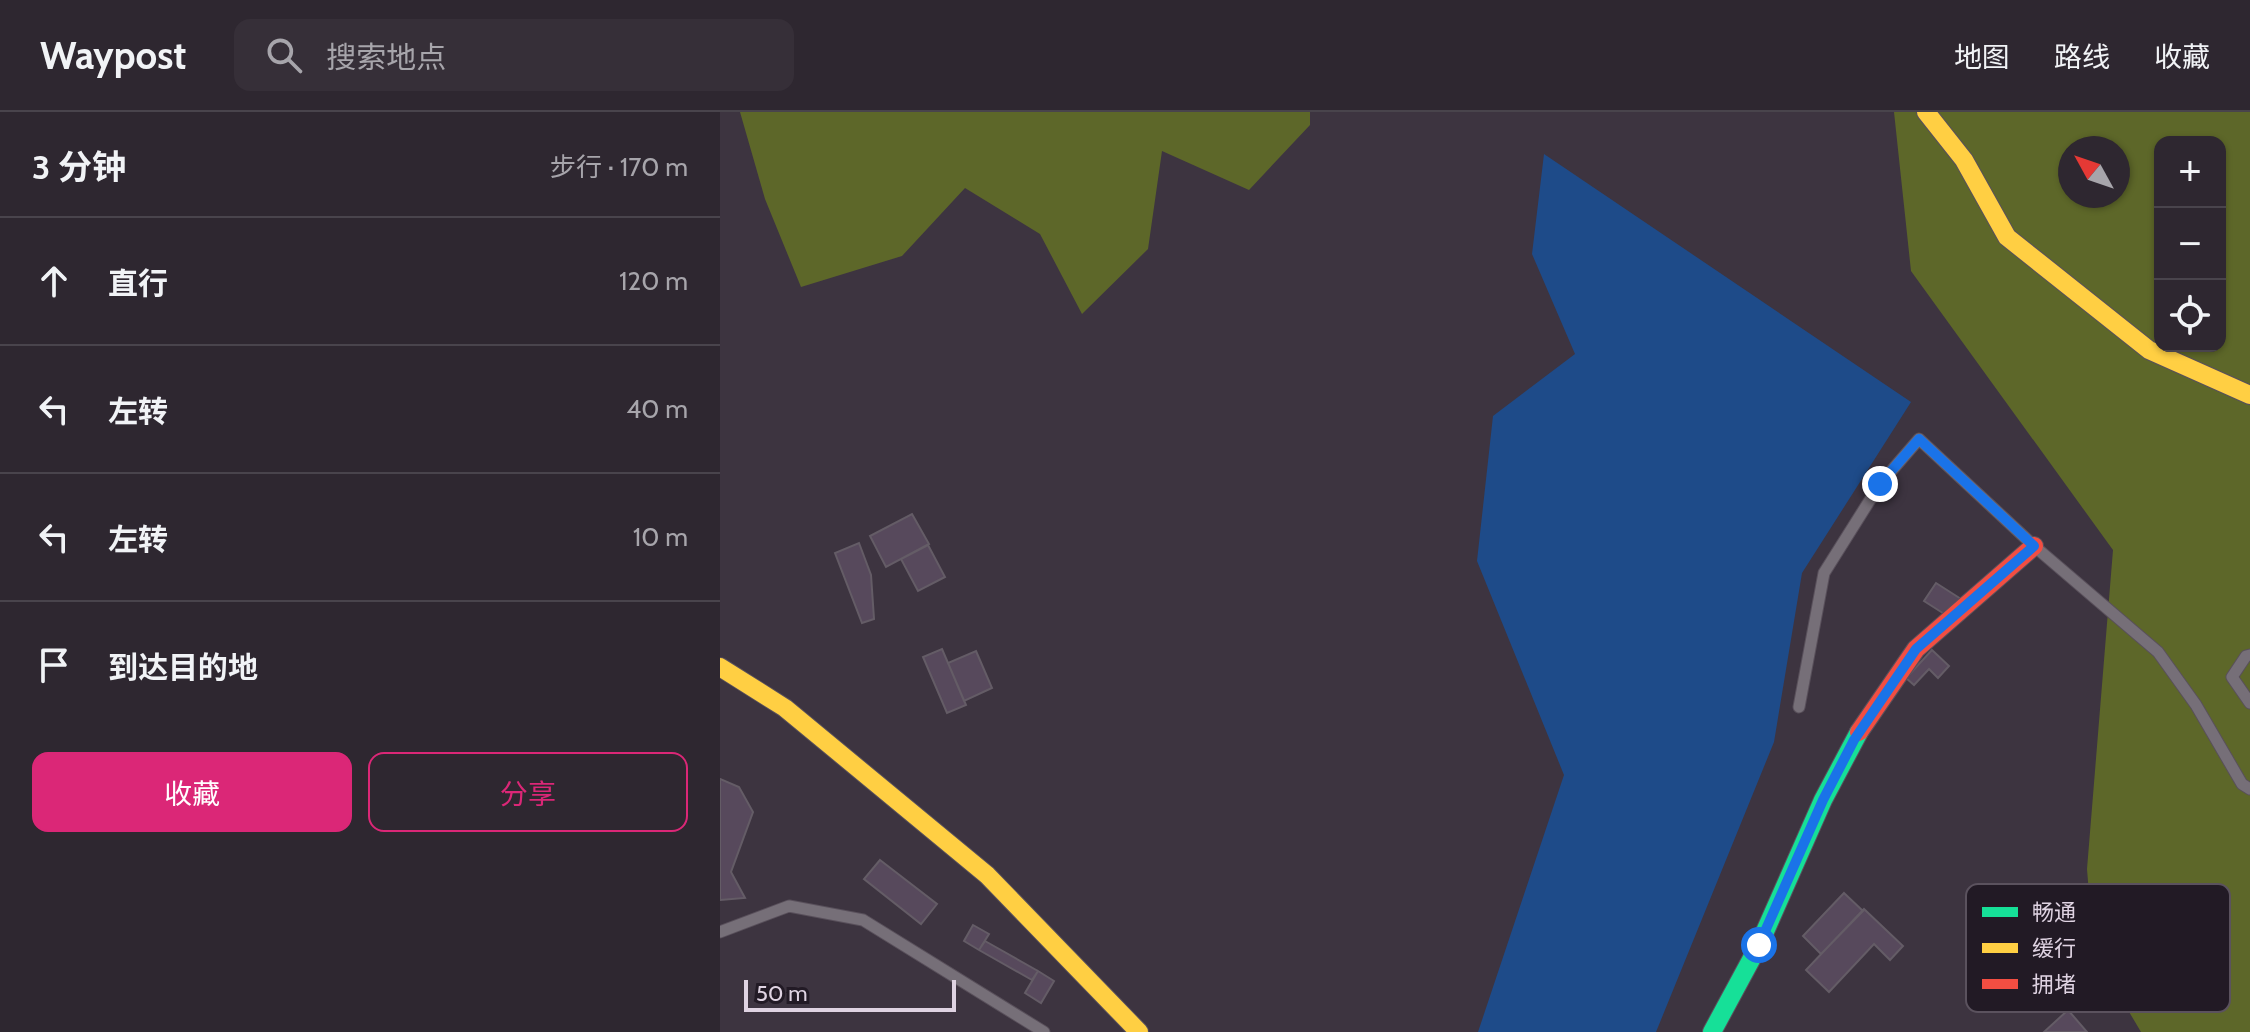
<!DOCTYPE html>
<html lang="zh">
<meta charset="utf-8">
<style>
body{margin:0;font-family:Cabin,"Noto Sans SC",sans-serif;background:#362f38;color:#f1f3f6}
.controls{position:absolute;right:24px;top:24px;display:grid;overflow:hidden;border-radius:16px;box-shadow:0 2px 6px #0004}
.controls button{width:72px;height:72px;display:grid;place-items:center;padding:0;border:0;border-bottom:2px solid #49444c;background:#2e2730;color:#f1f3f6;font:40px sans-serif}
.compass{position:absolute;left:1338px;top:24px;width:72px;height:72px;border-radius:50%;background:#2e2730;box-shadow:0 2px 6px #0004;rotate:310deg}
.scale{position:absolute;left:24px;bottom:20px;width:212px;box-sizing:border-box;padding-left:8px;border:4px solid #dfd3e2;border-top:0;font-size:22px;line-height:28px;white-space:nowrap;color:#dfd3e2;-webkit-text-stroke:6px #221a25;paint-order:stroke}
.stop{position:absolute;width:24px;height:24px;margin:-18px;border:6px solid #1a73e8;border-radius:50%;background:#fff}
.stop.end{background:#1a73e8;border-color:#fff;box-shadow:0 2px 8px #0008}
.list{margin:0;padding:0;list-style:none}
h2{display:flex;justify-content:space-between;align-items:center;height:104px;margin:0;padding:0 32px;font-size:34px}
h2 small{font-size:26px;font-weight:400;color:#a7a5ab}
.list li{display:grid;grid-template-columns:52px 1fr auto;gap:24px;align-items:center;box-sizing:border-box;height:128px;padding:0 32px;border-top:2px solid #49444c}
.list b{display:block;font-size:30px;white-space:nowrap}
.list em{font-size:26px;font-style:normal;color:#a7a5ab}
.actions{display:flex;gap:16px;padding:24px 32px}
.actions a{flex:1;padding:18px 0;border:2px solid #db2777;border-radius:16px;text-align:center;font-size:28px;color:#db2777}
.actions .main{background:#db2777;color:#fff}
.icon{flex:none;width:44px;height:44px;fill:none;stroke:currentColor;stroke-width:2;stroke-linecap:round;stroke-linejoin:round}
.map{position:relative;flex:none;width:1530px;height:920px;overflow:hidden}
header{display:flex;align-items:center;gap:48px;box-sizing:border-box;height:112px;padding:0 40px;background:#2e2730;border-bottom:2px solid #49444c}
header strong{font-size:38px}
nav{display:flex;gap:44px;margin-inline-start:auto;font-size:28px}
.search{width:560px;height:72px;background:#362f38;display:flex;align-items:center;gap:20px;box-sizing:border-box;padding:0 28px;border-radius:16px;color:#a7a5ab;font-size:30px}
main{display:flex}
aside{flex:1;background:#2e2730}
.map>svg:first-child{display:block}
.forest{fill:#5d6729;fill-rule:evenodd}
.water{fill:#1e4b89}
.building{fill:#57495c;stroke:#645c66;stroke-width:2}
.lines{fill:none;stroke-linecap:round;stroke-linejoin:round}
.lane-casing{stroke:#59505b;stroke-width:13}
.fast-casing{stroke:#59505b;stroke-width:20}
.slow-casing{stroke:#59505b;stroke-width:20}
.jam-casing{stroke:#59505b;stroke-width:20}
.lane{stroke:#766f78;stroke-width:11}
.fast{stroke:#16e098;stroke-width:18}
.slow{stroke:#ffcf43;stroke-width:18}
.jam{stroke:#f24e42;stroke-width:18}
.route{stroke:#1a73e8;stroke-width:10}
.key{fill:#221a25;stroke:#5b525e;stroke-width:2}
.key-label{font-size:22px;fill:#dfd3e2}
</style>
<header>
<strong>Waypost</strong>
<div class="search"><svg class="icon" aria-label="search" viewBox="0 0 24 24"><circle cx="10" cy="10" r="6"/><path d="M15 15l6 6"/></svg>搜索地点</div>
<nav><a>地图</a><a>路线</a><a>收藏</a></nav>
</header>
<main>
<aside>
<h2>3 分钟<small>步行 · 170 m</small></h2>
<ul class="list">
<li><svg class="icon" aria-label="ahead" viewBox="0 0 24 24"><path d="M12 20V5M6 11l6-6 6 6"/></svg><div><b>直行</b></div><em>120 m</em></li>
<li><svg class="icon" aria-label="left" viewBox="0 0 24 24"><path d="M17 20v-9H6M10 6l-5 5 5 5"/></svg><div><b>左转</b></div><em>40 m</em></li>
<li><svg class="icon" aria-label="left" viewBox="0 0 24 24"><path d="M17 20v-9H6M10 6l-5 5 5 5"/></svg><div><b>左转</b></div><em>10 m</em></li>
<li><svg class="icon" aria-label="arrive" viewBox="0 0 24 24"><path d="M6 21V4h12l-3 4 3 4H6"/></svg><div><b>到达目的地</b></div></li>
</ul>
<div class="actions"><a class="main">收藏</a><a>分享</a></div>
</aside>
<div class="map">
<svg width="1530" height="920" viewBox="0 0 1530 920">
<rect width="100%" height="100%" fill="#3d3440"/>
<!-- forest -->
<path class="forest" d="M20,0H590V13L529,78L442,39L428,137L362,202L320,122L245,76L182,144L81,175L45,87Z
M1174,0H1530V920H1421L1392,871L1369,782L1367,757L1393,438L1191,159ZM1440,30H1500V234H1440ZM1350,36H1398V84H1350Z"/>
<!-- water -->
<path class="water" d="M824,42L1191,290L1082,461L1054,630L936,920H758L844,663L757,449L773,304L855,242L812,142Z"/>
<!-- building -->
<path class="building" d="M192,402L209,432L166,455L150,424Z
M139,431L151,463L154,507L142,511L115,441Z
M208,433L225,465L198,479L181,447Z
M1216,471L1241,487L1229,505L1204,489Z
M222,537L246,593L227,601L203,545Z
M1212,538L1229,554L1218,566L1209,557L1194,573L1186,566Z
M256,539L272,576L244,589L228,551Z
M0,667L19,675L33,700L11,760L25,786L0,788Z
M160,748L217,792L201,812L144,767Z
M1124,781L1143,799L1101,842L1083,824Z
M1144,797L1183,834L1170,848L1154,832L1109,880L1086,858Z
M253,813L269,822L259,838L244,829Z
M265,829L318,859L312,868L259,838Z
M318,859L334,869L321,891L305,881Z
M1348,898L1367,920H1324Z"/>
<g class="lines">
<!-- lane casing -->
<g class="lane-casing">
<path id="lane" d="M1530,543L1526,544L1512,565L1530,591
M1079,595L1104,461L1160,372L1199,327L1314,434L1438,540L1476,593L1522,672L1530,677
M0,820L69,794L143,808L324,920"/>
</g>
<!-- fast casing -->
<g class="fast-casing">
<path id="fast" d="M992,920L1039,833L1103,688L1139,620"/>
</g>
<!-- slow casing -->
<g class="slow-casing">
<path id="slow" d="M1206,0L1244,48L1287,125L1429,238L1530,283
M0,555L65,596L267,763L419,920"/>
</g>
<!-- jam casing -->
<g class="jam-casing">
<path id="jam" d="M1139,620L1196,537L1314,434"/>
</g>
<!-- lane -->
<use href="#lane" class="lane"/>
<!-- fast -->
<use href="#fast" class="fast"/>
<!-- slow -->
<use href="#slow" class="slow"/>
<!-- jam -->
<use href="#jam" class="jam"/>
</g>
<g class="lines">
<!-- route -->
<path class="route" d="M1039,833L1103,688L1134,628L1196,537L1314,434L1199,327L1160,372"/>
</g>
<!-- legend -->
<rect x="1246" y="772" width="264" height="128" rx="12" class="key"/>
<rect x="1262" y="795" width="36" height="10" fill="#16e098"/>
<rect x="1262" y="831" width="36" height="10" fill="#ffcf43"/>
<rect x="1262" y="867" width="36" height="10" fill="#f24e42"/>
<g class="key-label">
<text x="1312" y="808">畅通</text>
<text x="1312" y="844">缓行</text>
<text x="1312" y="880">拥堵</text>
</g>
</svg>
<div class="controls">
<button>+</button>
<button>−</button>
<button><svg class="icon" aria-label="locate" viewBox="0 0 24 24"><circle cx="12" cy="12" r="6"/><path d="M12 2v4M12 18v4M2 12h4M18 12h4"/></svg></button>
</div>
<svg class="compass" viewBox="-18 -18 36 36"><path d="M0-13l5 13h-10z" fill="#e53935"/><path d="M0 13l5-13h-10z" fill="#a7a5ab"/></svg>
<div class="scale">50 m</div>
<div class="stop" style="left:1039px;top:833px"></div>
<div class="stop end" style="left:1160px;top:372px"></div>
</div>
</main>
